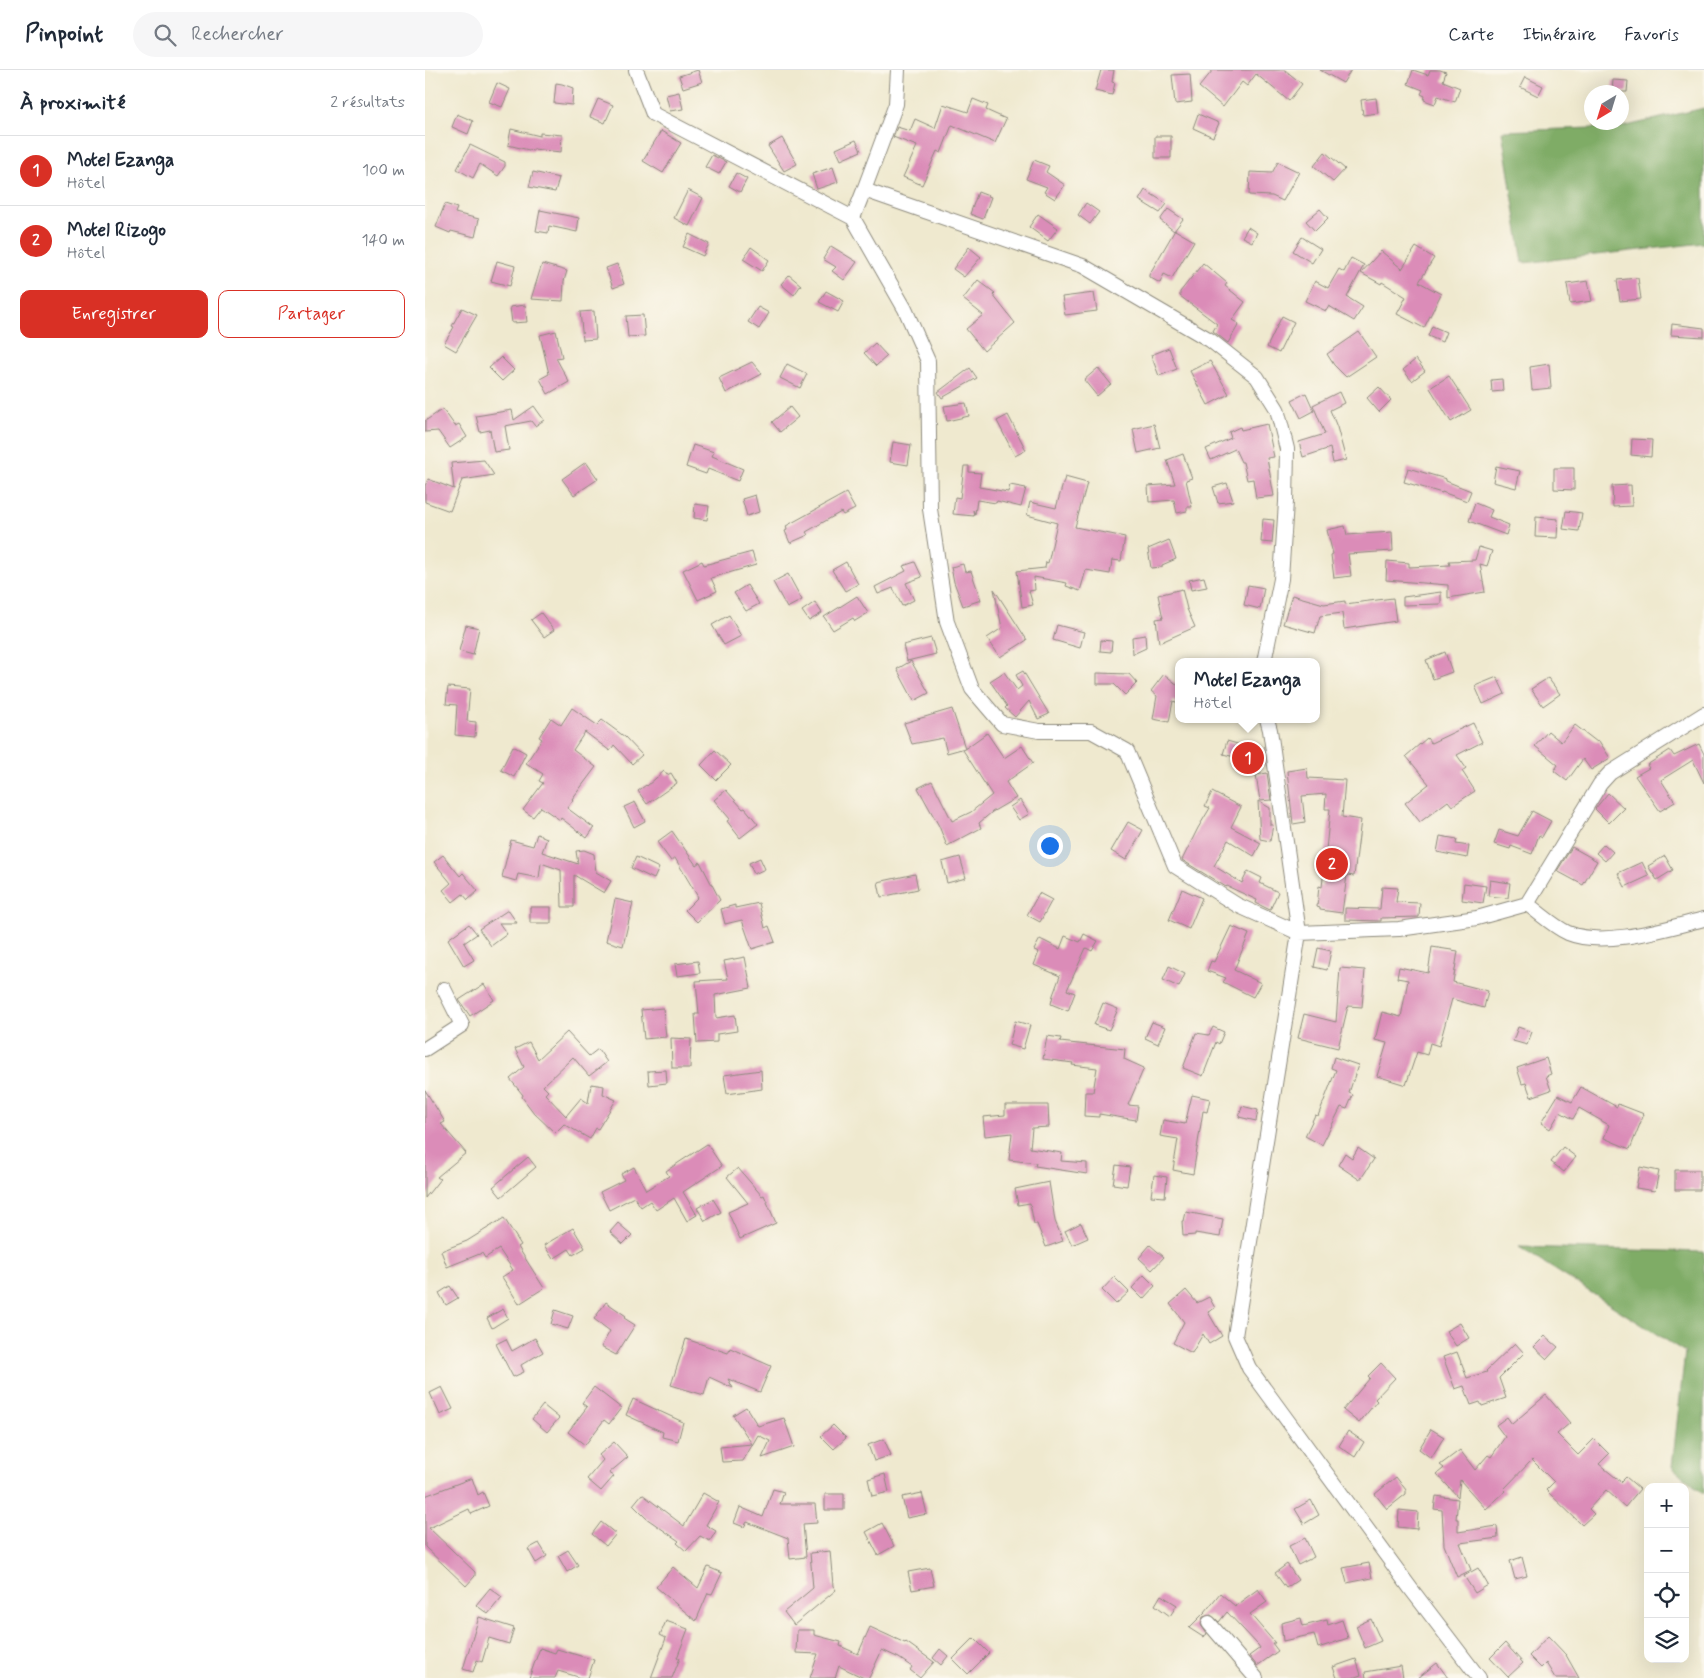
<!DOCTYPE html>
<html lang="fr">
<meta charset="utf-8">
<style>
body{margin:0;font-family:Mynerve,sans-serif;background:#f6f6f7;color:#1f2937}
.controls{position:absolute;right:15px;bottom:15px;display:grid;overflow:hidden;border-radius:10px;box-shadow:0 5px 20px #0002}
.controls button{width:45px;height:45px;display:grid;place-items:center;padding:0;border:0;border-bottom:1px solid #e0e1e3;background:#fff;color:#1f2937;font:25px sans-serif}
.compass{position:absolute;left:1159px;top:15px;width:45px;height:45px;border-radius:50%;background:#fff;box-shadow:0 5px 20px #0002;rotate:218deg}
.you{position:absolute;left:624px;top:775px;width:18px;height:18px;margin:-12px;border:4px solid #fff;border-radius:50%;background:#1a73e8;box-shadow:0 0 0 8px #1a73e833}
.badge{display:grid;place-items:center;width:32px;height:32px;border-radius:50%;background:#d93025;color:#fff;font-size:16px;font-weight:700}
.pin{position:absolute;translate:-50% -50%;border:2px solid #fff;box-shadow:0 1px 5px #0006}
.popup{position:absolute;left:750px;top:588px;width:145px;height:65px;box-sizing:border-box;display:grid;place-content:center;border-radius:10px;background:#fff;filter:drop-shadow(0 1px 4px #0005);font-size:16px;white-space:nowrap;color:#747a83}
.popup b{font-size:19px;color:#1f2937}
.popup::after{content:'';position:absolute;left:50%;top:100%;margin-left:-10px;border:10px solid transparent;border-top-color:#fff}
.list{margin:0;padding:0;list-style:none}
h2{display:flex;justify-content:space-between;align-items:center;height:65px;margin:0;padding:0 20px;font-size:21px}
h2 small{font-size:16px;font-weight:400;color:#747a83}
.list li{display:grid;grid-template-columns:32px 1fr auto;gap:15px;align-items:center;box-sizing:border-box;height:70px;padding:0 20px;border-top:1px solid #e0e1e3}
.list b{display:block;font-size:19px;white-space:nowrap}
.list p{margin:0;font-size:16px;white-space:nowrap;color:#747a83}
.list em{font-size:16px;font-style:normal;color:#747a83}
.actions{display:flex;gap:10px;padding:15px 20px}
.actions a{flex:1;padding:11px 0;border:1px solid #d93025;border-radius:10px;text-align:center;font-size:18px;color:#d93025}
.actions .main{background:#d93025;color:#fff}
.icon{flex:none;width:28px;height:28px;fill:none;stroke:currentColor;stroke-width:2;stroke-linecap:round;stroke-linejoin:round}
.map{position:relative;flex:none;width:1279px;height:1608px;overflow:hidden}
header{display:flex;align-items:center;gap:30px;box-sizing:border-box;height:70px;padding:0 25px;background:#fff;border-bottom:1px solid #e0e1e3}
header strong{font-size:24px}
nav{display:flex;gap:28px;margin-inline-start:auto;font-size:18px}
.search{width:350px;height:45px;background:#f6f6f7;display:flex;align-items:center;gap:12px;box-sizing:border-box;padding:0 18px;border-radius:28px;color:#747a83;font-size:19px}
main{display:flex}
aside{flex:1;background:#fff}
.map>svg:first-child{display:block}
.forest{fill:#7fac66;stroke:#556c48}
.building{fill:#db8cb8}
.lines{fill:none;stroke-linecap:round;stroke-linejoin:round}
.street-casing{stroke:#8d8a7d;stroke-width:16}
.street{stroke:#fff;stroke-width:14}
</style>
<header>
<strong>Pinpoint</strong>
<div class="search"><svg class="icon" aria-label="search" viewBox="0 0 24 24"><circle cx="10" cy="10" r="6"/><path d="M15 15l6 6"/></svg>Rechercher</div>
<nav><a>Carte</a><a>Itinéraire</a><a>Favoris</a></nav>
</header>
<main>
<aside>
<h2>À proximité<small>2 résultats</small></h2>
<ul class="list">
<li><span class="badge">1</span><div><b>Motel Ezanga</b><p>Hôtel</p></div><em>100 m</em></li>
<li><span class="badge">2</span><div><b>Motel Rizogo</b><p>Hôtel</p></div><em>140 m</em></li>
</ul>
<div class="actions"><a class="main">Enregistrer</a><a>Partager</a></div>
</aside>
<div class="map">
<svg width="1279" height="1608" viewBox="0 0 1279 1608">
<rect width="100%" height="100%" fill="#fbf7ec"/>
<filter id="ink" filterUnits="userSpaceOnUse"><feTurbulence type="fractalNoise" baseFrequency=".02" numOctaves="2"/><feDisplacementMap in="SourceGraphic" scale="10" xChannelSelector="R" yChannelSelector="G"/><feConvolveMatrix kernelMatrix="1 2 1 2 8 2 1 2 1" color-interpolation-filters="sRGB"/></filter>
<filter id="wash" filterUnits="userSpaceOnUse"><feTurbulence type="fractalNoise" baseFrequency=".0096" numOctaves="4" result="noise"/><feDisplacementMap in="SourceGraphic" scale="20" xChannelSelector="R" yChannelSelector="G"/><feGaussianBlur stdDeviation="1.12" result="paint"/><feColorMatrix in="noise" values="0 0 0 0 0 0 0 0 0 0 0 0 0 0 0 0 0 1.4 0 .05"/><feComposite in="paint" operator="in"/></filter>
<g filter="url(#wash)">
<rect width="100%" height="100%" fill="#efe9cf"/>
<!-- forest -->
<path class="forest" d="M1279,38V173L1098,193L1077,61L1197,57Z
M1094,1177L1279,1182V1424L1247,1397L1260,1282Z"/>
<g id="blocks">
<!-- building -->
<path class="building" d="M273,0L277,12L258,18L254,6Z
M676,0H689L687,12L690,13L687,25L670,21Z
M788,0H860L877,14L864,31L831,4L822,16L817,12L798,37L774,17Z
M895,0H926L918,13Z
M988,0L1003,5L1005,0H1015L1021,2L1018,11L1035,18L1030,32L1013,26L1010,34L999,30L1000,26L996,24L998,20L983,14Z
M765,4L767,32L750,34L747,5Z
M1100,7L1118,16L1113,26L1095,17Z
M1188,10L1203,11L1202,22H1187Z
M72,13L85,19L77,37L64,32Z
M131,13L137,14L148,18L147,35L129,33Z
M254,22L258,39L245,41L241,25Z
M951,28L953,43L938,45L936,30Z
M173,29L188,35L180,53L165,47Z
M548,29L563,35L561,40L581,49L570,73L527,55L516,83L512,81L497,115L478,107L492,76L468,67L472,57L485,61L490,49L510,58L518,34L543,42Z
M32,44L48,51L43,64L27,57Z
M773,44L794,53L788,67L768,58Z
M86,59L115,66V63L137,65L136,82L108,79V81L83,75Z
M236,61L256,73L238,103L218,91Z
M730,66H746V88H730Z
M357,68L372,94L359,101L343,76Z
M431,70L436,81L416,90L411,79Z
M45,75L80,92V96L73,106L55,94L48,108L32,99Z
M900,82L920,99L908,112L889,96Z
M287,85L301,92L294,104L280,97Z
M609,90L624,96L621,102L640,115L630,129L619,122L622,117L601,109Z
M853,92L874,102L858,131L847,126L824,125L825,102L847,103Z
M408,97L413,112L392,119L387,104Z
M108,102L134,108L130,122L104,117Z
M311,103L322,109L315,122L304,116Z
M263,120L278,128L264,156L249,148Z
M720,120L742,134L735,143L714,130Z
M553,122L566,127L558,149L545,144Z
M661,133L674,142L665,154L653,145Z
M20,134L32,138L30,143L54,149L50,167L26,161L25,163L11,157Z
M743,139L758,149L749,161L735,150Z
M895,139L903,148L890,161L881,151Z
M115,140L154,148L152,162L124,156L123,163L111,161Z
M613,144L633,158L623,171L604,157Z
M823,157L832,163L827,172L817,167Z
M750,160L769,171L747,208L739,204L735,213L724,207V205Z
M264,164L284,174L278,186L258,177Z
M877,167L896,179L887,193L868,181Z
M406,176L432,192L419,210L407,201L411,197L398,189Z
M326,177L344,190L337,201L318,189Z
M544,177L556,187L539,207L528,199Z
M991,177L1009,188L994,212L1016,224L999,258L972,244L981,227L957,212L956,214L936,203L956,181L977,199Z
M926,188L939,195L922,227L938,237L929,251L904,236L901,241L880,231L890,211L903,218L914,199L919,202Z
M72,191L90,196L85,216L66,211Z
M778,193L802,213L800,216L820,232L807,250L814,254L803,273L788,261L792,254L755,226V222Z
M117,194L142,201L139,211L138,231L106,229Z
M192,194L199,214L188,218L181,198Z
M364,205L376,215L369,225L356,214Z
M1213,208L1216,229L1195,231L1192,210Z
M553,210L570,223L568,225L590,253L559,281L541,259L558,245L538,229Z
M1163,211L1167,231L1145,234L1142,214Z
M401,221L419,231L413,242L394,232Z
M669,223L672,241L640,245L637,227Z
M100,235L102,252L87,253L85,237Z
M333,237L344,243L334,259L323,252Z
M37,238L52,245L31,281L19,274L29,257L27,256Z
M169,241L171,269L158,270L155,242Z
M218,245L220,266L203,267L201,246Z
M857,246L869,252L854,283L842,277Z
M1247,254L1279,258V267L1246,265Z
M1007,256L1021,262L1017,272L1003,266Z
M131,261L137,287L131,288L144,312L123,324L115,309L124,304L115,265Z
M934,262L951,287L921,307L909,295L902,284Z
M450,273L462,286L451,296L439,283Z
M744,278L752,299L734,306L726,285Z
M76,287L89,300L77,311L64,298Z
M991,289L1000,301L987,311L978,300Z
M785,291L804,324L783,335L765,301Z
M327,292L337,304L301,323L294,308Z
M362,294L382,304L375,318L355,308Z
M1124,294L1126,318L1107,320L1105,297Z
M545,298L552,308L517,328L513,322Z
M673,298L686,314L672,326L659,310Z
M1024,306L1046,340L1026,352L1005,318Z
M1077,309L1078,321L1067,322L1066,310Z
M954,317L966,330L954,342L942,328Z
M914,322L919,333L905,340L912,357L921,390L908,393L905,378L878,387L874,372L900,364L888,335Z
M881,323L889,341L876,348L867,330Z
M541,333L544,346L522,351L519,336Z
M109,336L119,350L110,356L106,351L80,356L84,380L69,382L65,360L55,362L51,346L87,340L89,350Z
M365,337L373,347L355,362L347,352Z
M18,339L30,356L34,354L42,367L25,378L13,361L0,362V351Z
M583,345L601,380L590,386L572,351Z
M729,354L735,378L713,383L708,359Z
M842,354L849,387L842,388L849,426L831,428L828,409L822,410L818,392H816L810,379L786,390L781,379L806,368L804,362L815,357L816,360Z
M1207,369L1227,370L1226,387L1206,385Z
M468,372L486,375L483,395L465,392Z
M268,375L289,382L287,386L318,399L313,411L283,399L281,404L261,397Z
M758,384L767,408L761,410L767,437H762V441L752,443L749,430L724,432L723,416L750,414L742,390Z
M59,390L69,405L37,410L25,441L0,432V416L3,409L29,419L26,393Z
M161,392L173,409L149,425L137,409Z
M539,396H544V402L556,403L554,417L583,422L585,415L601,418L596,437L572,431L571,433L552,430L550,444L548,440L549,446L528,444L530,427L535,428Z
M1071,396L1095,401L1091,418L1068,412Z
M983,398L1021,409V411L1046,421L1042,431L1017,422V423L979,412Z
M1129,398H1149V420L1129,419Z
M640,407L662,413L650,457L700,467L696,491L687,490L685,504L661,500L655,521L641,516L642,513L609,507L610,520L604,521L608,535L597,537L592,501L620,498L621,492L623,493L632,453L602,445L605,432L631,438Z
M802,413L808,431L793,433L788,417Z
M1206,415L1207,436L1188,437L1187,416Z
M421,423L430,439L418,445L416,442L381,462L383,465L365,473L360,461L362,460L361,456Z
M330,425L334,442L322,446L317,429Z
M1050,433L1067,440L1064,447L1084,455L1081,465L1044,451Z
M270,434L284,436L282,450L269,448Z
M1141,441L1157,443L1154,461L1138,459Z
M1111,447L1133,449L1132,468L1110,467Z
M838,449L849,450L847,473L836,472Z
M920,456L922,465L967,462L968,481L923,484L926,506L909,508L906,485L908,484L902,460Z
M744,470L751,489L737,495V497L726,498L723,479Z
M1054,477L1067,481L1062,496L1055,494L1060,522L1023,528V515L961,510L962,491L984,493V497L1025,495L1024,491L1050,490Z
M327,482L331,495L286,508L292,521L273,530L258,500L277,491L279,495Z
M421,492L433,514L420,521L407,500Z
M490,492L497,507L481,513L489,530L477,536L468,518L453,524L450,517L481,501L478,496Z
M538,494L540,502L546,501L556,530L538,536L529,512L526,497Z
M363,504L377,530L362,538L348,512Z
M779,507L782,517L766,520L764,510Z
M322,515L334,534L321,541L309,523Z
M823,515L839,518L835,539L819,535Z
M569,519L602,570L575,587L562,568L577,558Z
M757,519L762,539L770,557L734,573L731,549L738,548L733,525Z
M1016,522V534L978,535V527Z
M867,525L899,534L920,531V534L968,528L971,551L919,559L917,543L895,546L890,563L858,554Z
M432,526L443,543L430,551L428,548L408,560L399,547Z
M390,532L397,543L384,551L377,541Z
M116,543L129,560L119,567L106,550Z
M304,545L316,566L299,575L287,555Z
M41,555L54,558L48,585L34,581Z
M632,555L659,562L655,578L628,570Z
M720,565L721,578L708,584L707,567Z
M506,568L511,584L482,591L478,575Z
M676,570L687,571L686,582L675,581Z
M1020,582L1027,602L1008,609L1001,590Z
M486,591L504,623L489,631L472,599Z
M598,601L624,644L613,649L604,631L590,647L580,638L582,636L565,611L579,602L592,620L597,616L591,605Z
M672,603L704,604L712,613L700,625L689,614H672Z
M739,604L754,616V633L748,631L744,652L728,649L732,626L726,621Z
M1072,607L1080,624L1058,634L1050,616Z
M1123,608L1135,624L1118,636L1106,619Z
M23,617L45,619L42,651L51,652L50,667L30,665L32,635L21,634Z
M147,638L172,655L177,650L200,667L217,685L207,694L189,675L185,681L160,662L148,680L171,697L147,729L148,730L142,738L169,758L162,768L136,748L135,750L116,737L108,747L98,740L118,713L114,711L118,704L101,693L117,669L114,667L126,648L136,655Z
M527,639L540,678L522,683L518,668L487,674L479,653Z
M1048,653L1057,672L1032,685L1041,698L1037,701L1050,721L1027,736L1023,731L995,752L980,733L1004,714L981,686L1002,668L1006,673Z
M1150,655L1172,672L1174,671L1185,688L1166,700L1158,689L1142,711L1129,701L1133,695L1110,676L1123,661L1136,672Z
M562,663L579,688L597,676L608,693L581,712L591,728L567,742L554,753L556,758L522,776L514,756L493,718L507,711L527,751L546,742L567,725L538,680Z
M802,671L830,679L837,678L840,695L798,684Z
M1274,674L1279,684V713L1268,690L1236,710L1250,732L1235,741L1210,706L1224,698L1222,695L1245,680L1249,686Z
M88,676L101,683L89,707L76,700Z
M290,680L306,695L291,710L276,695Z
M882,698L883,708L920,710L917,747L936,750L929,806L922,805L917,843L895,840V838L892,837L894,816L897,817L900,791H898L901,780L905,739H900L901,724L877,726L880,752L868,754L862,701Z
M239,701L242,705L246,703L252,713L222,734L213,721L221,715L222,716Z
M842,703L846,730L835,731L831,705Z
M301,720L318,739L320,738L333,754L315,768L302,751L305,749L289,730Z
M787,722L816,737L806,757L836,773L829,786L803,770L789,796L817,813L823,801L837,808L835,813L853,822L845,840L831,833L832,830L802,816L801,817L757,790L773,758L785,738L780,736Z
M1183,723L1199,738L1184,753L1170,739Z
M595,730L604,744L594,750L585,737Z
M833,731L845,738V755H848L845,771L835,769Z
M210,732L220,751L209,757L199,737Z
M1107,741L1126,751L1117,767L1114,765L1107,784L1086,776L1085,779L1069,774L1074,760L1093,766Z
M703,752L718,760L701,790L686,781Z
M247,761L271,795L275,792L295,830L272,852L260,840L273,827L250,788L246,791L232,772Z
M112,764L122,768L117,782L153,794L151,781L159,780L169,784L171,802L186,811L179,823L149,805V837H137L136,800L116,793L114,808L93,804L91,811L77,807L86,770L108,776Z
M1015,766L1032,769L1031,774L1044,776L1042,788L1012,782Z
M1179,774L1188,782L1180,791L1171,783Z
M1147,777L1172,791L1158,815L1132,801Z
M18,785L35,806L38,803L53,821L43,830L38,824L28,832L18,820L26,813L9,792Z
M1240,786L1248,800L1232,810L1223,796Z
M211,787L234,798L229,809L206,798Z
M535,787L541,808L522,813L517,792Z
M335,788L340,799L329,804L324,793Z
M1217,792L1224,806L1200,817L1193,803Z
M490,804L493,819L456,827L453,812Z
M1065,810L1085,813L1083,828L1063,826Z
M1039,813L1061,816L1058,833L1037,830Z
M957,817L973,818L971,832L995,833L994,847L956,848V851L920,850V838L955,839Z
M757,819L777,828L764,859L744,850Z
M614,823L627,830L615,852L602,845Z
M190,829L208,833L198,876L181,871Z
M334,833L340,858L344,856L350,872L327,879L317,850L300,854L296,839L310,835V838Z
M105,837H126V853H105Z
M83,840L92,853H74L82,864L66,876L54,859Z
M44,854L52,864L39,873L49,890L39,896L23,869Z
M806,856L824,864L809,900L836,913L828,927L798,912L801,908L782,901L786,891L789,892Z
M659,864L673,871L667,881L661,878L642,920L650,923L643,941L626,934L628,925L635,906L609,895L614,882L609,880L615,869L635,879L640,866L655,872Z
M1007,877L1033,881L1028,912L1063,921L1059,938L1027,929L1014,976L1005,973L1002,985L992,982L981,1015L952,1006L962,973L950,970L957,942L976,947L983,910L972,908L974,897L1003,903Z
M893,878L906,881L902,900L889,897Z
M320,887L326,918L290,925L291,948L310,945L312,961L292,964V972L272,973L270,944H274L271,911L303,909L299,891Z
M273,891L275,903L252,906L250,894Z
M744,896L760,904L754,917L738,910Z
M915,898L940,900L937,937L923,936L913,978L873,968L879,944L911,952Z
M59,914L69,930L45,946L34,930Z
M678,933L693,939L684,960L669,955Z
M238,938L241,967L219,969L216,940Z
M590,951L605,955L598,979L584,975Z
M727,952L740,957L733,974L720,968Z
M788,957L799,962L794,974L791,972L778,1006L758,998L771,963L784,965Z
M1093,957L1107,962L1102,975L1088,971Z
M142,962L164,986L173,979L182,992L164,1006L148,987L118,1016L123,1021L120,1024L141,1046L156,1028L163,1033L166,1014L179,1016L178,1024L191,1030L173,1059L171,1058L165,1069L139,1054L130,1063L109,1043L97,1027L98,1025L85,1009L99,997L90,979L104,972L113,989Z
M622,966L636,968L635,972L700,979L699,989L719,998L703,1035L713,1036L711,1050L674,1044V1047L659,1046L660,1022H668L672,998L647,995L648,993L618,989Z
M246,968L266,969L265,998H247Z
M909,987L933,995L924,1023L928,1025L922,1039L916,1037L897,1075L880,1066L890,1045L893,1046L911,1000L906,998Z
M1121,988L1126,1004L1121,1006L1126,1020L1106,1027L1101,1013L1097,1014L1092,998Z
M241,1000L242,1013L224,1015L223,1001Z
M336,1000L337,1019L302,1024L299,1005Z
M1156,1017L1192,1037L1193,1034L1219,1044L1205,1079L1179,1068L1184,1055L1154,1038L1148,1049L1135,1042L1125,1059L1116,1053L1133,1025L1147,1032Z
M0,1020L20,1052L16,1054L41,1083L12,1107L15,1109L0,1128Z
M767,1025L785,1029L782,1042L778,1041L768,1104L748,1100L753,1069L735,1066L738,1050L760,1054Z
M580,1035H623L624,1057L607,1058L605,1078L637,1083L636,1091L662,1093V1104L610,1096L611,1093L584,1090L587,1063L560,1066L558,1047L580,1045Z
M817,1036L833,1040L831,1051L814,1047Z
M282,1074L297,1096L258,1122L272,1145L262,1151L249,1128L231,1140L225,1131L216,1137L209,1127L184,1140L175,1122L199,1110L196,1104L209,1097L221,1120L244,1106L241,1101Z
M1138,1077L1151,1087L1139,1102L1126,1092Z
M933,1078L949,1089L935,1110L913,1095L920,1083L927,1088Z
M103,1087L111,1097L76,1127L68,1117Z
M691,1095L705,1097L702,1116L688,1114Z
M1215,1097L1234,1101L1230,1121L1211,1118Z
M313,1098L337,1126L339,1125L351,1153L315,1169L303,1142L323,1133L302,1107Z
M1250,1100H1275V1120H1250Z
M729,1105L742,1107L740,1127L726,1126Z
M624,1112L630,1151L638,1171L621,1177L612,1154H609L605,1133L593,1135L590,1119Z
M288,1129L296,1142L280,1151L272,1138Z
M761,1142L798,1149L795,1167L770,1163V1165L758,1166L757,1151H759Z
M79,1148L96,1175L93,1177L119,1218L94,1234L77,1207L88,1200L74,1179L60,1188L57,1183L22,1197L16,1181L42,1171Z
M193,1153L207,1165L198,1174L185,1162Z
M656,1153L663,1168L647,1175L640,1161Z
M148,1158L160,1178L148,1185L144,1179L128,1189L119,1175Z
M725,1175L739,1187L727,1200L714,1188Z
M719,1205L730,1216L718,1229L707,1218Z
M689,1207L704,1222L691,1234L677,1220Z
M25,1216L33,1228L21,1235L14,1223Z
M761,1220L772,1233L784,1227L790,1238L783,1242L797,1266L784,1274L778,1264L767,1283L748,1273L759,1252L745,1234Z
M181,1232L201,1246L199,1248L210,1255L191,1285L176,1277L185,1261L169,1249Z
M78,1239L83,1248L67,1258L62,1248Z
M130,1240L148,1246L143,1259L126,1254Z
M1035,1253L1044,1268L1031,1276L1021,1261Z
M1120,1266L1133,1277L1122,1289L1109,1277Z
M110,1268L118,1282L96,1295L99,1302L88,1307L71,1274L81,1269L87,1281Z
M261,1269L303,1283L305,1278L346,1296L335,1322L303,1309L308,1318L284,1307L279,1325L246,1315Z
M1090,1273L1099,1283L1074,1308L1081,1328L1057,1336L1055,1332L1046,1335L1039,1316L1030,1319L1018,1287L1032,1282L1042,1308L1062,1302L1061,1301Z
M956,1293L970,1308L950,1329L952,1331L934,1353L918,1340L945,1308L943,1306Z
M17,1317L28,1339L15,1345L5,1323Z
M169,1317L196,1338L184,1354L179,1350L160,1375L143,1362L162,1337L157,1333Z
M1121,1325L1145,1353L1132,1364L1153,1385L1169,1369L1184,1384L1174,1394L1196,1412L1201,1407L1215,1419L1200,1437L1181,1420L1164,1439L1169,1444L1157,1455L1121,1420L1129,1412L1107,1390L1079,1419L1081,1421L1061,1439L1035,1410L1033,1427L1012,1404L1019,1398L1015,1395L1035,1380L1050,1400L1063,1385L1066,1387L1080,1367L1071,1355L1082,1347L1087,1354Z
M208,1329L258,1352L253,1371L237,1367L238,1362L201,1345Z
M118,1335L134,1348L122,1362L107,1349Z
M321,1337L333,1356L359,1348L369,1377L337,1388L345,1371L333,1365L318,1391L297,1392L295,1377L327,1374L308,1345Z
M408,1355L421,1368L409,1379L396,1366Z
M1006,1359L1019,1367L1006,1388L994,1379Z
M923,1361L939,1372L930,1387L914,1376Z
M459,1369L466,1385L449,1391L443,1375Z
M189,1372L203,1387L184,1403L189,1406L176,1421L162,1409L178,1390L174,1385Z
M460,1404L464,1422L447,1426L443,1409Z
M971,1407L981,1420V1424L962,1439L950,1424Z
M47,1408L53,1425L58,1422L64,1436L46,1444L44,1439L4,1458L50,1502V1506L41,1516L0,1477V1426Z
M348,1419L359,1422L355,1434H390L392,1453L378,1454L381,1487L365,1489L363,1468L322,1452L319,1457L309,1453L315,1437L338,1447Z
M278,1423L294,1432L281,1455L291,1461L285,1471L275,1466L261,1481L252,1473L254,1471L221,1448L208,1435L217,1424L259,1456Z
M497,1423L502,1444L482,1448L477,1427Z
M400,1424H419V1440H400Z
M1011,1426L1033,1429L1031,1449H1033V1462L1072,1456L1073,1468L1035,1473L1046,1500L1032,1507L1019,1475L1017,1440L1009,1439Z
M886,1430L894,1445L879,1454L870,1439Z
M974,1440L993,1442L992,1459L973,1457Z
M176,1452L191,1464L181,1476L167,1464Z
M457,1453L469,1476L453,1485L441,1462Z
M880,1468L889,1487L873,1495L864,1476Z
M114,1473L122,1486L111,1493L103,1479Z
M143,1480L153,1495L142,1502L133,1486Z
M405,1481L408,1516L411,1520L369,1555L359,1542L388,1518L385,1483Z
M1097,1487L1102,1506L1090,1509L1085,1491Z
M944,1493L947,1508L922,1513L918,1498Z
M862,1494L873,1510L861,1518L850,1503Z
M248,1497L273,1518L283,1497L297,1503L287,1524L283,1523L271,1551L231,1517Z
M505,1498L509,1516L487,1520L483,1502Z
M1053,1498L1063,1515L1050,1523L1039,1506Z
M65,1518L77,1527L63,1544L51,1535Z
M833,1519L842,1532L825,1544L850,1573H847L853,1581L832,1596L824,1586L835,1578L833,1575L802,1542L794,1552L786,1545L778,1547L776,1555L782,1564L778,1567L764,1558L780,1542L795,1523L810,1536Z
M736,1525L752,1535L745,1546L730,1535Z
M54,1547L89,1558L84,1574L64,1568L57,1592L52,1590L48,1602L38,1599Z
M876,1548L878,1556L902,1550L903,1555L917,1550L923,1568L893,1578L889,1564L858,1571L856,1553Z
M946,1549L956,1571L940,1578L931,1556Z
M241,1551L263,1559L252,1588H255L247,1608H226L241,1568L235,1565Z
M445,1557L480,1573L481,1572L509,1592L495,1608L485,1600L487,1597L474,1588L457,1580L444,1608H439L414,1596L410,1608H385L393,1584L371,1583L372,1560H389V1565L416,1572L415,1576L433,1584Z
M1123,1566L1141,1585L1154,1608H1130L1121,1593L1116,1598L1104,1586Z
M549,1568L564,1583L543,1604L528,1589Z
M1080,1573L1098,1593L1083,1607L1065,1588Z
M115,1578L130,1583L132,1579L169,1590L163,1608H157L133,1601L130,1608H104Z
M515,1579L523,1586L516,1595L508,1588Z
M931,1589L936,1605L927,1608H912L908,1597Z
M1012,1593L1023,1608H993Z
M976,1596L978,1608H941L940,1602Z"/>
</g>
</g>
<g filter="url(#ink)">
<use href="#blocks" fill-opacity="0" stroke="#8d8a7d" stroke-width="1"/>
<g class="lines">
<!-- street casing -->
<g class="street-casing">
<path id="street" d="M211,0L228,44L428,148
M473,0L471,34L439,120L658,196L785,270L832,307L852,339L862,379L861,432L856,509L839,592
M439,120L428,148L480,239L503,291L505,439L522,552L547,619L577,654L614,661H666L702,681L750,796L812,835L874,863L974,859L1052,848L1102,834L1175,714L1185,703L1279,644
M842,649L845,660L874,863L810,1266L824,1298L986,1519L1054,1608
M1102,834C1116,844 1128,856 1143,863C1180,878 1242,858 1279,849
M0,979L37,955L19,919
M784,1553L831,1608"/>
</g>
<!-- street -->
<use href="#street" class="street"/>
</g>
</g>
</svg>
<div class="controls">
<button>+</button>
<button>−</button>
<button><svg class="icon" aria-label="locate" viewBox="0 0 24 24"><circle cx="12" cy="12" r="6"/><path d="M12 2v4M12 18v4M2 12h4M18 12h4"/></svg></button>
<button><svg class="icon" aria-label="layers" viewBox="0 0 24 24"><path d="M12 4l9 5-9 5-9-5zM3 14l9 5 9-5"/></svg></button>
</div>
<svg class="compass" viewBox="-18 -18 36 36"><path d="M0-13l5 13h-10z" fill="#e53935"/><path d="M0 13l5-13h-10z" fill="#747a83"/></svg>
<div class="you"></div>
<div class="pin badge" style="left:823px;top:688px">1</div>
<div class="popup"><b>Motel Ezanga</b>Hôtel</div>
<div class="pin badge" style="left:907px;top:794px">2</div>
</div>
</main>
